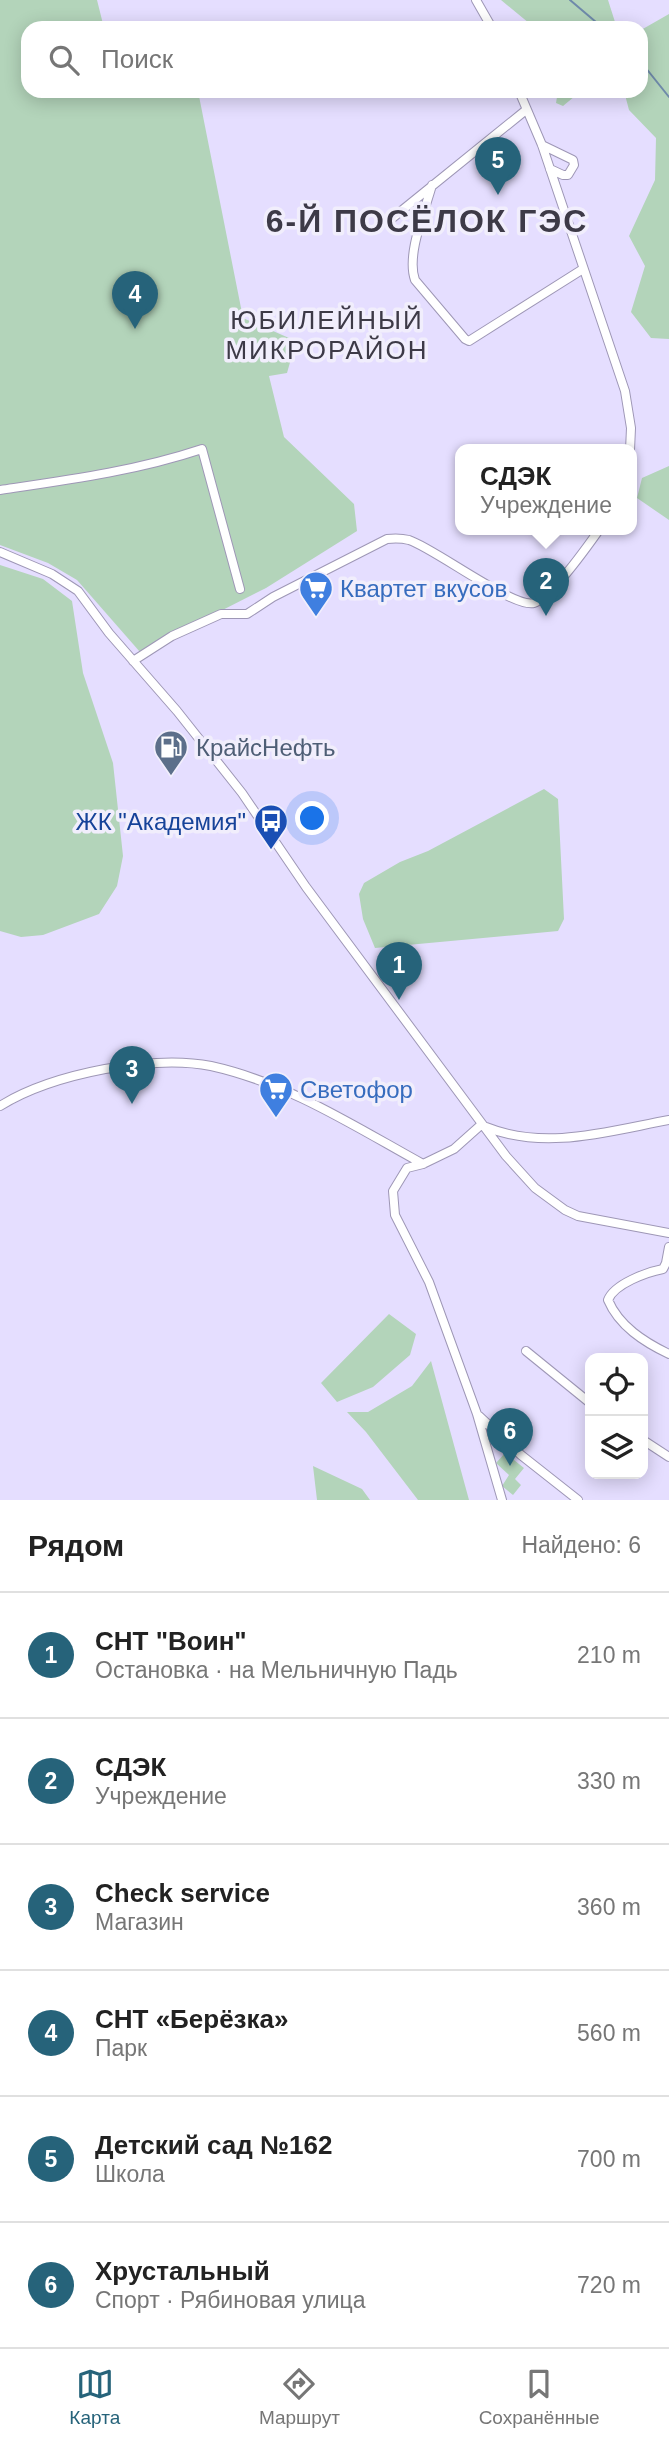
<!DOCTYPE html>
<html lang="ru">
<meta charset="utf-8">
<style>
body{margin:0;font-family:Arial,sans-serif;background:#f2f2f2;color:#222}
.controls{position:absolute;right:21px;bottom:21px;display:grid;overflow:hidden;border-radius:14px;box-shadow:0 4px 18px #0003}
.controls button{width:63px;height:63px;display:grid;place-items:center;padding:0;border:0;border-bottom:2px solid #e0e0e0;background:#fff;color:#222;font:35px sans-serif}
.you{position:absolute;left:313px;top:819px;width:24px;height:24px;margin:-18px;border:5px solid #fff;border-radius:50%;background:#1a73e8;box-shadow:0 0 0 10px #1a73e833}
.badge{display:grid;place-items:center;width:46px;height:46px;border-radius:50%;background:#26637a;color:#fff;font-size:23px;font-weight:700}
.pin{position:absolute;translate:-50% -58px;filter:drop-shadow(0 2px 4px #0008)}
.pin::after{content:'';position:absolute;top:37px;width:24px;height:21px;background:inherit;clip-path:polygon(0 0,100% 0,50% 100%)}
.popup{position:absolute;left:455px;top:444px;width:182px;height:91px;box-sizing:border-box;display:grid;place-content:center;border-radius:14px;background:#fff;filter:drop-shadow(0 2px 5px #0005);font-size:23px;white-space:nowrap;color:#767676}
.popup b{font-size:26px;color:#222}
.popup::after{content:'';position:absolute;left:50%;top:100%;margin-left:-14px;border:14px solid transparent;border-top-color:#fff}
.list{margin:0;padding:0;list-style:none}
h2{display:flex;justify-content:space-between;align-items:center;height:91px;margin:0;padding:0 28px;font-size:30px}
h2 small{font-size:23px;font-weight:400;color:#767676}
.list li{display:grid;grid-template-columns:46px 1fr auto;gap:21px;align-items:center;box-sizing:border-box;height:126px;padding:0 28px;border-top:2px solid #e0e0e0}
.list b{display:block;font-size:26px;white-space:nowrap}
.list p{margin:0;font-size:23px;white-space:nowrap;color:#767676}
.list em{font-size:23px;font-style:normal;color:#767676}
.icon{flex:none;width:38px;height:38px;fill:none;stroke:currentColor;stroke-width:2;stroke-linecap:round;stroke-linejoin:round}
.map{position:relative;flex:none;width:669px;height:1500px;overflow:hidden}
.search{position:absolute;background:#fff;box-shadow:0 4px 18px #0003;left:21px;right:21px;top:21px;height:77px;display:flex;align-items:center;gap:18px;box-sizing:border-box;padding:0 24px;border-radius:21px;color:#767676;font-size:26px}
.sheet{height:847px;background:#fff}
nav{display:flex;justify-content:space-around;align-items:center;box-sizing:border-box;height:98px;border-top:2px solid #e0e0e0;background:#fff;font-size:19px;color:#767676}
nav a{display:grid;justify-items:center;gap:4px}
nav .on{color:#26637a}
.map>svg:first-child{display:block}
.green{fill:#b3d4ba}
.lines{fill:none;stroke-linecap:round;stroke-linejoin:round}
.stream{stroke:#6f8aaa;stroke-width:2}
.minor-casing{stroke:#9e97b6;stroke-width:10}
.minor{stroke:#fff;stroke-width:8}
.labels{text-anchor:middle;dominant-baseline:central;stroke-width:7;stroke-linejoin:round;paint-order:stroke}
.shop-label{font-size:24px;fill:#366cbe;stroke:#f1eefc;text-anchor:start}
.service-label{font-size:24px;fill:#4e5e75;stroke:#f1eefc;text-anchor:start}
.transit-label{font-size:24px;fill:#164399;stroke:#f1eefc;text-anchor:end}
.neighbourhood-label{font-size:26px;letter-spacing:2px;fill:#3d3a47;stroke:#f1eefc}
.district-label{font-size:32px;font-weight:bold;letter-spacing:2px;fill:#3d3a47;stroke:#f1eefc}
</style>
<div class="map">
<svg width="669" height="1500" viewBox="0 0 669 1500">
<rect width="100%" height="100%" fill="#e5deff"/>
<!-- green -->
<path class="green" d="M0,0H97L104,28H28V91H198L243,318L296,341L287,373L269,376L284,437L354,504L357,531L266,588L140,652L77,580L48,563L0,545Z
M501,0H608L615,22L629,28H535Z
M669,14V339L651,338L631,312L645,266L629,236L655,180L656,138L629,110L624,91H641V30Z
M558,91H581L563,106L556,103Z
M669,466V520L637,498L642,478Z
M0,565L43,579L72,601L83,673L113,763L123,856L117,886L99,914L43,935L21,937L0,931Z
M544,789L558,799L564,919L558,931L375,948L363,919L359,894L364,883L400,862L428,851Z
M389,1314L416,1334L410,1355L373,1387L337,1402L321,1383Z
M431,1361L469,1500H418L366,1432L347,1412H368L412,1386Z
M505,1453L524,1468L515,1479L521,1485L513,1495L502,1486L509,1475L496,1463Z
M313,1466L362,1489L370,1500H317Z"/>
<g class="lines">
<!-- stream -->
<path class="stream" d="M570,0L603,28
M641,62L669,97"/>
<!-- minor casing -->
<g class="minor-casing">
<path id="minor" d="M476,0L492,28
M519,91L542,145L625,391L631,428L630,450
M542,145L573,160L574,165L568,175H563L550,169
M432,185C425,211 406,255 415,280L465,339L469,341L583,269
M390,220L526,110
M0,490C68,480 136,471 202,449L240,589
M0,552L52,574L78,591L109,633L177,711L242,793L306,887L506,1156L535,1188L565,1210L578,1216L669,1233
M133,661L172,636L221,614H247L273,597L387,539C395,538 401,538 409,540C434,548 514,609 534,603C552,597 587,547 599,530
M0,1106C32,1086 68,1076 105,1069C139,1063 177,1059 211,1066C288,1083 354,1126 423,1164L454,1149L482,1124
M486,1127C545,1151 609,1131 669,1120
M423,1164L407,1168L393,1191L395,1215L429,1282L477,1414L502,1500
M669,1247L666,1263L663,1269C647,1272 614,1284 608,1300C619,1326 644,1342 669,1354
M526,1351L590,1403
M479,1416L521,1455L578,1500
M643,1440L669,1457"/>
</g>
<!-- minor -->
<use href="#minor" class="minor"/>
</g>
<!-- icons -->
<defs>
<g id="supermarket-pin" transform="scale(1.75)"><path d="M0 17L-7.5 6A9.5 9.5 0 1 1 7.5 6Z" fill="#3f7fe0" stroke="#f1eefc"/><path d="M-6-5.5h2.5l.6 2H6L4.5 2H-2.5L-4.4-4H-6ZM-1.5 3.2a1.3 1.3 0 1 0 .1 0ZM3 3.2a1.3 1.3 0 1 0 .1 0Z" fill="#fff"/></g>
<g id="fuel-pin" transform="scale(1.75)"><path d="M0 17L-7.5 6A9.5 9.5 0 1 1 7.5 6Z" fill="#5c6f8a" stroke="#f1eefc"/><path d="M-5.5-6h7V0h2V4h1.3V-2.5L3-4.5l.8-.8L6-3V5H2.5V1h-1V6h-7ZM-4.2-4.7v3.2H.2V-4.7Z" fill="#fff"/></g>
<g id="bus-pin" transform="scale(1.75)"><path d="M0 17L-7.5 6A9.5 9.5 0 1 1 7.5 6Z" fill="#1a4fb4" stroke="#f1eefc"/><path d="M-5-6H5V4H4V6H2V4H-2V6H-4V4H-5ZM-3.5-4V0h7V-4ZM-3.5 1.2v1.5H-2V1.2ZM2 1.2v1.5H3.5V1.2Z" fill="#fff"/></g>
</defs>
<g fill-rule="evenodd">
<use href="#supermarket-pin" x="316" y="588"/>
<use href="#fuel-pin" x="171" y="747"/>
<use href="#bus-pin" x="271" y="821"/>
<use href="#supermarket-pin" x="276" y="1089"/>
</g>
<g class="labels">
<!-- shop labels -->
<g class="shop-label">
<text x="340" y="588">Квартет вкусов</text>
<text x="300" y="1089">Светофор</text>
</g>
<!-- service labels -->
<g class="service-label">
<text x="196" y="747">КрайсНефть</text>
</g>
<!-- transit labels -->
<g class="transit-label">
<text x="246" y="821">ЖК "Академия"</text>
</g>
<!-- neighbourhood labels -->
<g class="neighbourhood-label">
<text x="327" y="320">ЮБИЛЕЙНЫЙ<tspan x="327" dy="30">МИКРОРАЙОН</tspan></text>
</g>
<!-- district labels -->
<g class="district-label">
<text x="427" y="221">6-Й ПОСЁЛОК ГЭС</text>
</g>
</g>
</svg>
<div class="controls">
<button><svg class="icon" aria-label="locate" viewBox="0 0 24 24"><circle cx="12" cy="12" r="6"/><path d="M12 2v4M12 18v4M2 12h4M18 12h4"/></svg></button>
<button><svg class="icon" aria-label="layers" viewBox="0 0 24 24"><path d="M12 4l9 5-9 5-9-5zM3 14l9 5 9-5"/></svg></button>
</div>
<div class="you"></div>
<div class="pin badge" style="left:399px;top:1000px">1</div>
<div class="pin badge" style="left:546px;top:616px">2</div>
<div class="popup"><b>СДЭК</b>Учреждение</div>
<div class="pin badge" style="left:132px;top:1104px">3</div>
<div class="pin badge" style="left:135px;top:329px">4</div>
<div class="pin badge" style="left:498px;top:195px">5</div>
<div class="pin badge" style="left:510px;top:1466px">6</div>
<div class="search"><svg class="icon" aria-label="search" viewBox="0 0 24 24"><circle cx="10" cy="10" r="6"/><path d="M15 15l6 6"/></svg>Поиск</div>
</div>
<section class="sheet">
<h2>Рядом<small>Найдено: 6</small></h2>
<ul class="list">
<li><span class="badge">1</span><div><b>СНТ &quot;Воин&quot;</b><p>Остановка · на Мельничную Падь</p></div><em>210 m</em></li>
<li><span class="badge">2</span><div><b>СДЭК</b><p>Учреждение</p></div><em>330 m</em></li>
<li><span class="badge">3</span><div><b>Check service</b><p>Магазин</p></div><em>360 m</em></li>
<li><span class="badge">4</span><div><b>СНТ «Берёзка»</b><p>Парк</p></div><em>560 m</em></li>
<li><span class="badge">5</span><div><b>Детский сад №162</b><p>Школа</p></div><em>700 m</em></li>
<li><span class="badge">6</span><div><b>Хрустальный</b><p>Спорт · Рябиновая улица</p></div><em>720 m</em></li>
</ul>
</section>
<nav>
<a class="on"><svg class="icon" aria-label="map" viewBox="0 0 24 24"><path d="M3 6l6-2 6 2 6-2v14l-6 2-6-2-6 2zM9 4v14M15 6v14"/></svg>Карта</a>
<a><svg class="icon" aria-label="directions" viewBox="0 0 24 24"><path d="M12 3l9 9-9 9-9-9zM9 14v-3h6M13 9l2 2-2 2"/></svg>Маршрут</a>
<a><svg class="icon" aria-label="saved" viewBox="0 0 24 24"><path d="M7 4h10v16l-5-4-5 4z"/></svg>Сохранённые</a>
</nav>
